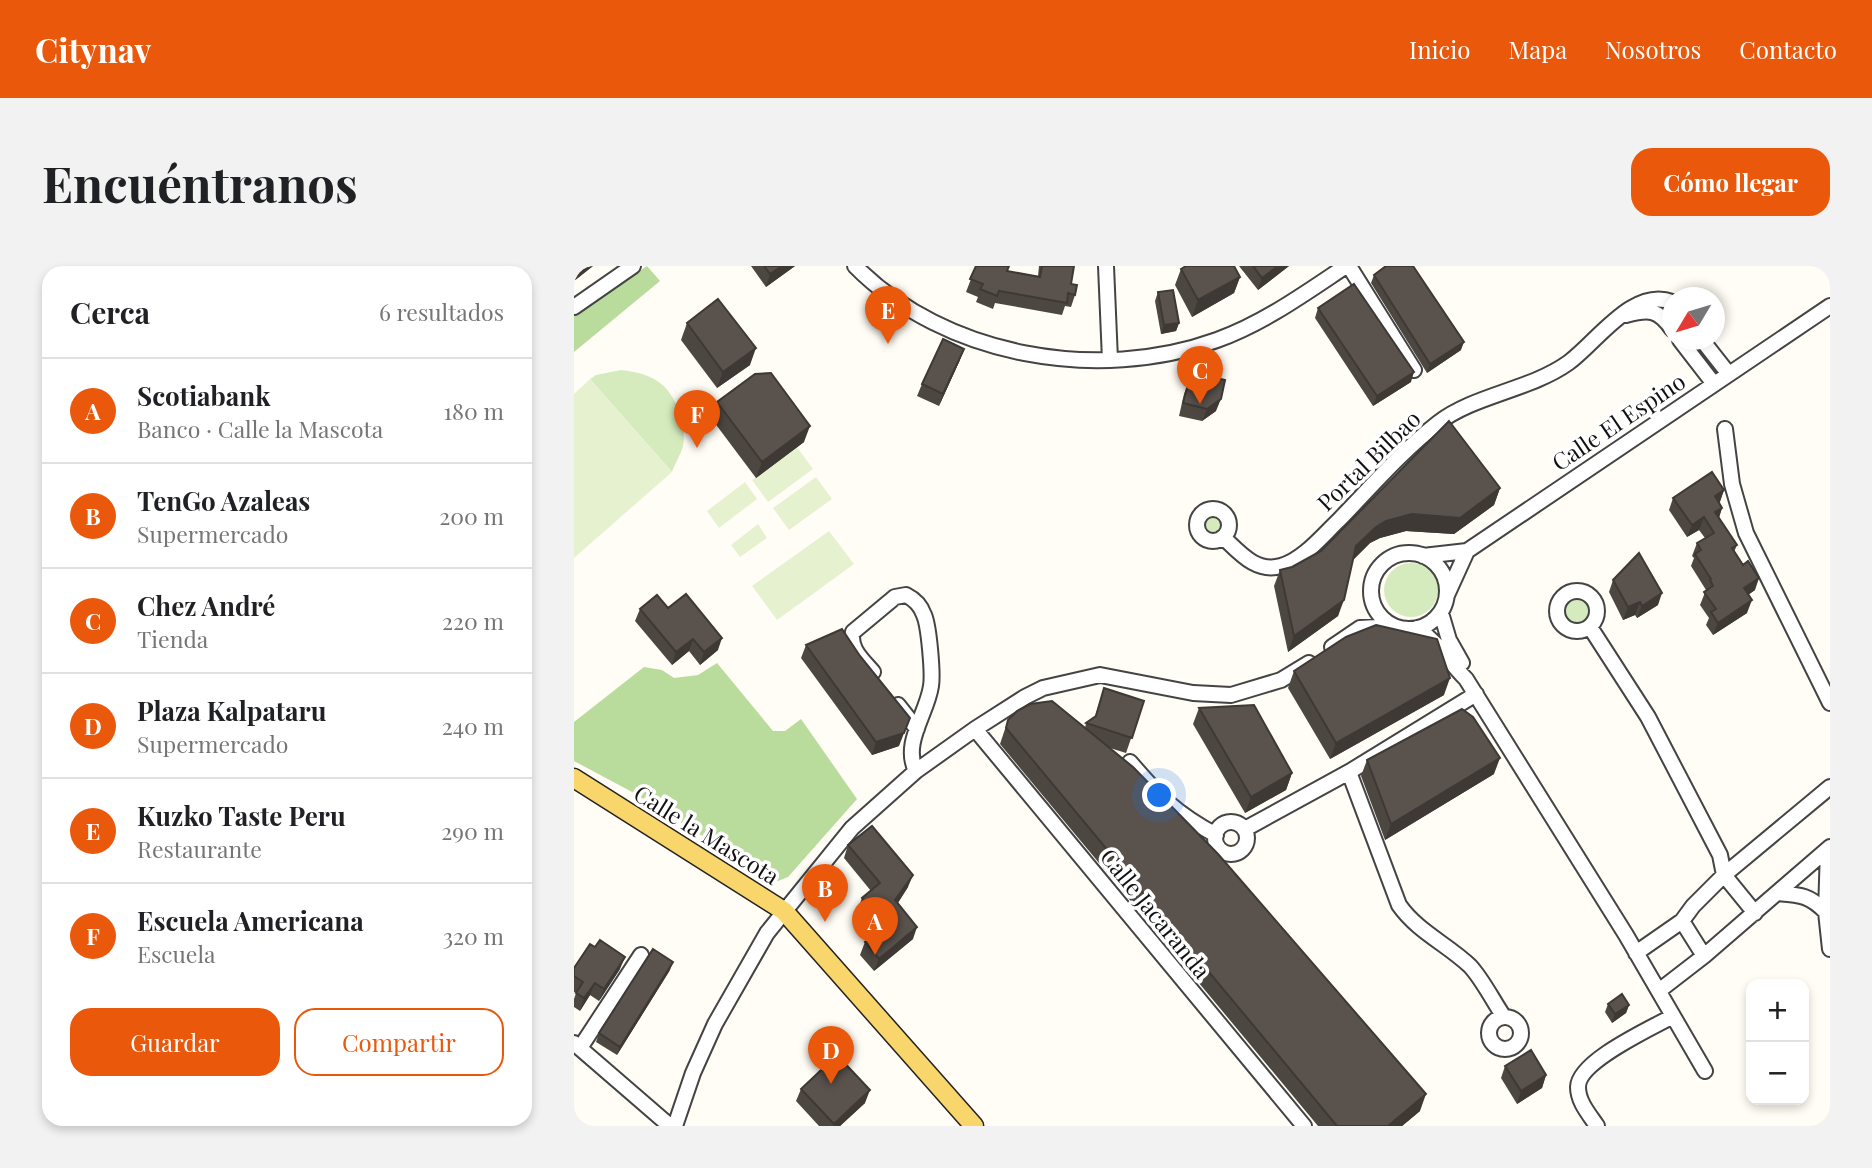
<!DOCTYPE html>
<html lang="es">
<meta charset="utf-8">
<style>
body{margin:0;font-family:"Playfair Display",serif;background:#f2f2f2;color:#202124}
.controls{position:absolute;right:21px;bottom:21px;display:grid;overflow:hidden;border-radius:14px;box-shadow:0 4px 10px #0003}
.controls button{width:63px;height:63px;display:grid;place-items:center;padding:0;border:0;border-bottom:2px solid #e0e0e0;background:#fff;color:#202124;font:35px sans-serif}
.compass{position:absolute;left:1088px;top:21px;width:63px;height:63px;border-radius:50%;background:#fff;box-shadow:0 4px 10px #0003;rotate:232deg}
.you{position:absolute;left:586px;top:530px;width:24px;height:24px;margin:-18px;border:5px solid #fff;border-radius:50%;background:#1a73e8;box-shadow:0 0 0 10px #1a73e833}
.badge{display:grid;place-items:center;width:46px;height:46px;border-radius:50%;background:#ea580c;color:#fff;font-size:23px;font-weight:700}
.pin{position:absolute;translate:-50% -58px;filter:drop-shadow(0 2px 4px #0008)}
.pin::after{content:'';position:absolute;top:37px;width:24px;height:21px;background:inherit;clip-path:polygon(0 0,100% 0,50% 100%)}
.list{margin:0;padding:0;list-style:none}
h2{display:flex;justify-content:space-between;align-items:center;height:91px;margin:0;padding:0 28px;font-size:30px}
h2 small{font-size:23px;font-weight:400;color:#757577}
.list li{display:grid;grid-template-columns:46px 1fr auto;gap:21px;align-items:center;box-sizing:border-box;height:105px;padding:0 28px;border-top:2px solid #e0e0e0}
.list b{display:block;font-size:26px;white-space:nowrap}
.list p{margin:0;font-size:23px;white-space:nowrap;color:#757577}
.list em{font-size:23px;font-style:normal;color:#757577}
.actions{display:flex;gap:14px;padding:21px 28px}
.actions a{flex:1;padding:16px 0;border:2px solid #ea580c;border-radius:21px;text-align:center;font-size:24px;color:#ea580c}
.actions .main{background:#ea580c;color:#fff}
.map{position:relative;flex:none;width:1256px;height:860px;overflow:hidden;border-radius:21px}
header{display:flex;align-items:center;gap:42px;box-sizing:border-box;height:98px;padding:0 35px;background:#ea580c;color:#fff}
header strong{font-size:33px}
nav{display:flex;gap:38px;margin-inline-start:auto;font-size:24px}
.intro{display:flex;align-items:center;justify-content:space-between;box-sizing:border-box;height:168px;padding:0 42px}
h1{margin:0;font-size:49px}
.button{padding:18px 32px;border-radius:21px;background:#ea580c;color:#fff;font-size:24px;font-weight:700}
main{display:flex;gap:42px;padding:0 42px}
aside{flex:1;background:#fff;border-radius:21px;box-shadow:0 4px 10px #0003}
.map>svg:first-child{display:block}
.green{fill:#d5ebbd}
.forest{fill:#b9dc9c}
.pitch{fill:#e6f2cf}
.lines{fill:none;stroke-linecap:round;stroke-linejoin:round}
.minor-casing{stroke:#444;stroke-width:18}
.major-casing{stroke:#222;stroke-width:21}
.minor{stroke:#fff;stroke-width:14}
.major{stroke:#f9d66b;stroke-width:18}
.wall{fill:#4d4742}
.shaded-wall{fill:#3f3936}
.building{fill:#5a524d;stroke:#3f3936;stroke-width:2}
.labels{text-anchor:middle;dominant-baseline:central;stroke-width:7;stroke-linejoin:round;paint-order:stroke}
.street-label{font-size:23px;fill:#111;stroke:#fff}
</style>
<header>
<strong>Citynav</strong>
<nav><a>Inicio</a><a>Mapa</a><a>Nosotros</a><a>Contacto</a></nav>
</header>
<div class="intro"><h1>Encuéntranos</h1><a class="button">Cómo llegar</a></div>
<main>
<aside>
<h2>Cerca<small>6 resultados</small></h2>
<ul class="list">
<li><span class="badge">A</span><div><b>Scotiabank</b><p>Banco · Calle la Mascota</p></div><em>180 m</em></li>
<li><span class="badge">B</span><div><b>TenGo Azaleas</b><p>Supermercado</p></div><em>200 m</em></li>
<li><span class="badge">C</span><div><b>Chez André</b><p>Tienda</p></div><em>220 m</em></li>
<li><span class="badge">D</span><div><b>Plaza Kalpataru</b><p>Supermercado</p></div><em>240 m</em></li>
<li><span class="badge">E</span><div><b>Kuzko Taste Peru</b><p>Restaurante</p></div><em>290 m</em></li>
<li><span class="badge">F</span><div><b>Escuela Americana</b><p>Escuela</p></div><em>320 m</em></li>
</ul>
<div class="actions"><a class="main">Guardar</a><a>Compartir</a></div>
</aside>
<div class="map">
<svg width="1256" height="860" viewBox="0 0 1256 860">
<rect width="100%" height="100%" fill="#fffdf5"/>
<!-- green -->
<path class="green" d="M47,104C79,108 94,116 106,147C109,156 111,170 109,180C107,188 101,197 98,206L16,113L22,109Z
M628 260a10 10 0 1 1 20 0a10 10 0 1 1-20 0Z
M810 324a27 27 0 1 1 54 0a27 27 0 1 1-54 0Z
M987 345a15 15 0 1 1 30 0a15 15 0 1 1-30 0Z"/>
<!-- forest -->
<path class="forest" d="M73,0L86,15L0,86V49Z
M143,397L199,465H211L227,453L283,533L214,611L204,615L192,610L60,527L0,495V456L70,401L88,404L100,412L124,409Z"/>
<!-- pitch -->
<path class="pitch" d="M16,113L98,206L0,292V128Z
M223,181L239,203L194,236L178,214Z
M242,211L258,233L215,264L199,242Z
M171,216L183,233L145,262L133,245Z
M184,258L193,272L166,291L157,279Z
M255,265L280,298L203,354L178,320Z"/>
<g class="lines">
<!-- minor casing -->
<g class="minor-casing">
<path id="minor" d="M281,0C371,91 524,117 643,74C690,57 730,28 772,0
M532,0L536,94
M775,0L840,104
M0,41L59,0
M1052,49C1075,43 1084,43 1098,63
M1106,74L1140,118
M1128,74L1154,107
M1151,163L1158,218L1172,267L1256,437
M623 259a16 16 0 1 1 32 0a16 16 0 1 1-32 0Z
M649,271C666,287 682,307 707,300C729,294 749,269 765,254C797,221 828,185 864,157C900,129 956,124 994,97C1023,76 1059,21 1098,36
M797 325a38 38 0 1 1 76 0a38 38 0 1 1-76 0Z
M849,290L893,285L1256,40
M983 345a20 20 0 1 1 40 0a20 20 0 1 1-40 0Z
M873,329L893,285
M867,347L875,374L888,397
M1016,361L1074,451L1146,589L1150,609L1181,647
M843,362C867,379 873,394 892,413L1052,669L1131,805
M758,381L786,362L820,360
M299,406C290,395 274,382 279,366L321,331L332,329C340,333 347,340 350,349C355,360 359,408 357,420C353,448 328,477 342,505
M324,439L343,463
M401,463L730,860
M556,496C585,530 601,547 642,569
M775,506L825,639C844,666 873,678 896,700C909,714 919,735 930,751
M641 572a16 16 0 1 1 32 0a16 16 0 1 1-32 0Z
M671,563L775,506L902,428
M1254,583L1252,646L1256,683
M1203,627C1227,629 1235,629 1252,646
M1108,655L1130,690
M1062,687L1108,655L1119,640L1150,609L1256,521
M1086,724L1130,690L1256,581
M915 767a16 16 0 1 1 32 0a16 16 0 1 1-32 0Z
M0,777L96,860
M6,782L67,689
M101,860L119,807L141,758L193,667L278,562L342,505L401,463L451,431L469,422L526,409L619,427L657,429L707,414L735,397
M1023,860C1015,848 1004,836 1004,821C1004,795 1078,762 1099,750"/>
</g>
<!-- major casing -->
<g class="major-casing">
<path id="major" d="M0,512L210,645L400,860"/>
</g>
<!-- minor -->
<use href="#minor" class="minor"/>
<!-- major -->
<use href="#major" class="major"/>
</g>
<!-- wall -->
<path class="wall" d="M0,0H19L0,15Z
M177,0H221L192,21Z
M402,0L464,10L465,0H500L497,18L501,29L497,41L491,40L488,49L421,37L419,43L402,36L404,31L392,26Z
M665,0H715L684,24Z
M607,3L666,11L660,27L618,51L601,19Z
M800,9L887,84L853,107L797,17Z
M584,26L605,57L602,65L587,68L581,35Z
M744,42L837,116L799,140L741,52Z
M113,57L176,99L143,122L107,74Z
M390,83L385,96L365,140L343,130L348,118Z
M629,109L642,145L628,155L605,150L610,128L615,115L626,118Z
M143,136L230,176L182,212L137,152Z
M926,222L920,239L880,268L832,265L806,272L796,277L779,294L764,350L714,386L700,320L706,304L718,301Z
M1150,224L1145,237L1148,242L1145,252L1163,279L1160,286L1181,324L1174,329L1173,347L1139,369L1132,359L1135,352L1126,339L1132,324L1117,300L1120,292L1118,290L1123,277L1131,272L1125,264L1113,271L1095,244L1099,232Z
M1039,314L1084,339L1063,352L1061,349L1049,354L1035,326Z
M94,342L144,384L126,399L115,385L98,399L61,355L66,343Z
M232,379L325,480L298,489L227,392Z
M720,405L870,429L756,493L714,422Z
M530,422L570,435L552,487L536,482L846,845L828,860H744L426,478L434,454L511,462L512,457L521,450Z
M625,442L718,507L712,524L671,547L619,458Z
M793,494L920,508L811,574L787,510Z
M274,579L334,621L324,637L339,673L300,705L286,689L291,676L302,667L283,645L288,632L297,625L270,592Z
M0,702L46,703L25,735L16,729L6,745L0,741V733L2,727L0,726Z
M96,704L43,789L22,776L25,767Z
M1034,738L1055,739L1052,747L1038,757L1031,746Z
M931,800L972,809L968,822L943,838L927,812Z
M227,823L291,837L266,860H245L222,835Z"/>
<!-- shaded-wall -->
<path class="shaded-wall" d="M8,0H19L0,15L4,3Z
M208,0H221L192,21L196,8Z
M704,0H715L684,24L688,12Z
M666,11L660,27L618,51L624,34Z
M605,57L602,65L587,68L590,59Z
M890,76L887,84L853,107L856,98Z
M182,82L176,99L143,122L149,106Z
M390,83L385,96L365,140L369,128Z
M840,106L837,116L799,140L803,130Z
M647,133L642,145L628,155L633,143Z
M236,160L230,176L182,212L188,196Z
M926,222L920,239L880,268L832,265L806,272L796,277L776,297L782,280L802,261L812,255Z
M1150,224L1146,236L1136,243L1141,230Z
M1148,242L1144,254L1141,246Z
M1130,251L1125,264L1113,271L1118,259Z
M1185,312L1181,324L1165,335L1170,322Z
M1088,327L1084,339L1063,352L1068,340Z
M770,334L764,350L714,386L720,370Z
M1178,334L1173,347L1139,369L1144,357Z
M1066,336L1061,349L1049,354L1054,341Z
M148,372L144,384L126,399L130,386Z
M119,373L115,385L98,399L102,386Z
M876,412L870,429L756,493L762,477Z
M336,452L325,480L298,489L302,476Z
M926,492L920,508L811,574L817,558Z
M718,507L712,524L671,547L677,531Z
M339,609L334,621L317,647L321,634Z
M343,661L339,673L300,705L305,693Z
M51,691L46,703L25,735L30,723Z
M99,696L96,704L43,789L46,781Z
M21,717L16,729L6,745L10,732Z
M1055,739L1052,747L1038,757L1041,748Z
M972,809L968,822L943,838L947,825Z
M296,824L291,837L266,860H259Z
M852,828L846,845L828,860H814Z"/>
<!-- building -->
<path class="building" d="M190,0H208L196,8Z
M402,0H435L433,5L466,11L468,0H500L497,18L503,19L501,29L494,27L493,37L425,25L423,30L406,23L409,18L396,13Z
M612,0H660L666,11L624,34L607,3Z
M679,0H704L688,12Z
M812,0H839L890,76L856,98L800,9Z
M780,18L840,106L803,130L744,42Z
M599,24L605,57L590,59L584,26Z
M144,33L182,82L149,106L113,57Z
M369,73L390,83L369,128L348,118Z
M197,107L236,160L188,196L143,136L181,108Z
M629,109L651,114L647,133L633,143L609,137L615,115L627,118Z
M875,155L926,222L886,252L838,248L812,255L802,261L782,280L770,334L720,370L706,304L718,301L747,285Z
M1138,206L1150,224L1141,230L1148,242L1141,246L1163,279L1158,282L1169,299L1174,295L1185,312L1170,322L1178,334L1144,357L1137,346L1142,343L1130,326L1139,320L1136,314L1137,313L1121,288L1127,284L1123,277L1140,267L1130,251L1118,259L1099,232Z
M1065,287L1088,327L1068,340L1066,336L1054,341L1039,314Z
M112,328L148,372L130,386L119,373L102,386L66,343L83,329L94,342Z
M802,359L863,373L876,412L762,477L720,405L772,371Z
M268,363L286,390L336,452L330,467L302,476L232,379Z
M530,422L570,435L558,472L512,457L522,450Z
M478,435L559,501L644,588L852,828L814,860H763L432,462L434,454L443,445L456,438Z
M680,439L718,507L677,531L625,442Z
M888,443L899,451L926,492L817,558L793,494Z
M298,560L339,609L321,634L343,661L305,693L291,676L311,660L288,632L306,617L274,579Z
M26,674L51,691L30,723L21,717L10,732L2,727L9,716L0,710V702L16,678L21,681Z
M79,683L99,696L46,781L25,767Z
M1048,728L1055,739L1041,748L1034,738Z
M957,784L972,809L947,825L931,800Z
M263,789L296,824L260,858L227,823Z"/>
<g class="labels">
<!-- street labels -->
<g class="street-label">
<text transform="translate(1044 155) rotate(-34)">Calle El Espino</text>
<text transform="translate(794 194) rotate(-44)">Portal Bilbao</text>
<text transform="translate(133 568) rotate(32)">Calle la Mascota</text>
<text transform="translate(582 647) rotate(51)">Calle Jacaranda</text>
</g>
</g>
</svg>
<div class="controls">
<button>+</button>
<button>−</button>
</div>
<svg class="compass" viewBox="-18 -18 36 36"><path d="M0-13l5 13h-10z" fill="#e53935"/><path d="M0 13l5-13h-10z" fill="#757577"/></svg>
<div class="you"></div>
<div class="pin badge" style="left:301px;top:689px">A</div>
<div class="pin badge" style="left:251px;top:656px">B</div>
<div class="pin badge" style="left:626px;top:138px">C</div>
<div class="pin badge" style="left:257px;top:818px">D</div>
<div class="pin badge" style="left:314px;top:78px">E</div>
<div class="pin badge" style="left:123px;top:182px">F</div>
</div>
</main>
